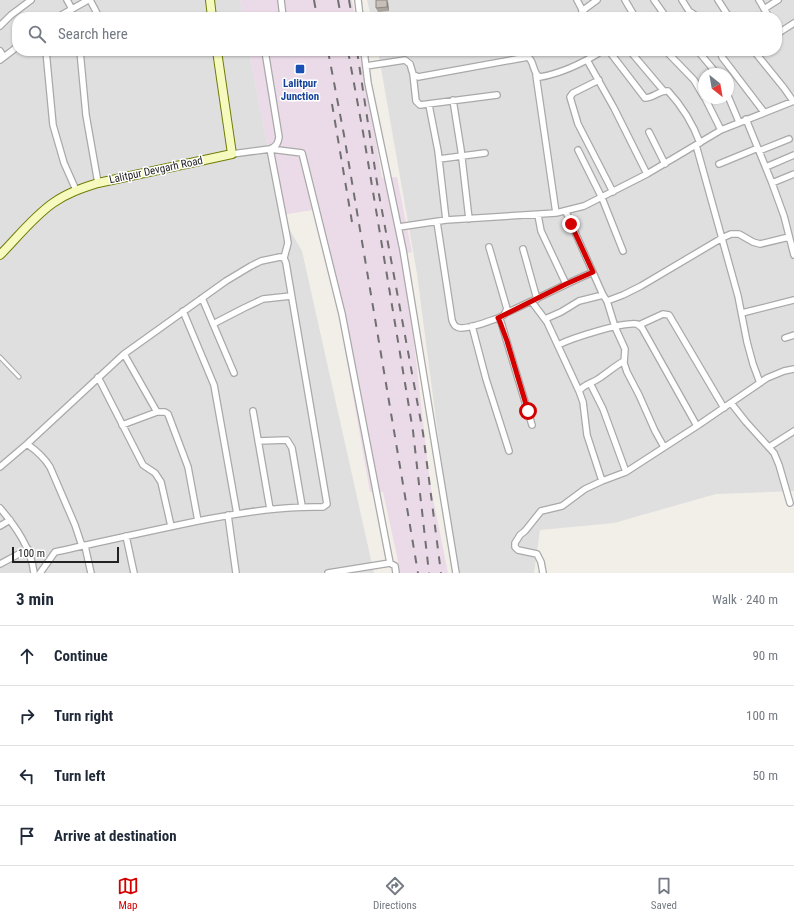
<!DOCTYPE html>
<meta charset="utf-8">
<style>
body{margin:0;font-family:"Roboto Condensed",sans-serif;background:#f2f2f3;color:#1f2937}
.compass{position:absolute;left:698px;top:68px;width:36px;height:36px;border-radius:50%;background:#fff;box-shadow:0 1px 3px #0004;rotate:149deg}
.scale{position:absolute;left:12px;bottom:10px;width:107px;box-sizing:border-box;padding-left:4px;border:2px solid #222;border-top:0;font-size:11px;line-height:14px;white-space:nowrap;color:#222;-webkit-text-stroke:3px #fff;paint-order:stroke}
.stop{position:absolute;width:12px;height:12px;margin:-9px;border:3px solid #d40000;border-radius:50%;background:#fff}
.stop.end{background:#d40000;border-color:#fff;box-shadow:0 1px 4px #0008}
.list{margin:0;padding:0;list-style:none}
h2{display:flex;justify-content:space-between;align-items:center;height:52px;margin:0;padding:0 16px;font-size:17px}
h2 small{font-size:13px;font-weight:400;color:#747a83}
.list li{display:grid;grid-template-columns:26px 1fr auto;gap:12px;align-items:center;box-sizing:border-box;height:60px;padding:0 16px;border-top:1px solid #e0e1e3}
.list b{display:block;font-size:15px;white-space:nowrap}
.list em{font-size:13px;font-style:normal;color:#747a83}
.icon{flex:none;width:22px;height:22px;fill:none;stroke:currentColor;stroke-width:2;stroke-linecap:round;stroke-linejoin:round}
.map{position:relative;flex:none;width:794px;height:573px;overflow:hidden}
.search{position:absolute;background:#fff;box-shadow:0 1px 3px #0004;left:12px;right:12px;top:12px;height:44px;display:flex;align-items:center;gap:10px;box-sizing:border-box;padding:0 14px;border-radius:16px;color:#747a83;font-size:15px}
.sheet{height:292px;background:#fff}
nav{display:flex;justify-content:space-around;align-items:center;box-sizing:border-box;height:56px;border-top:1px solid #e0e1e3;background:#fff;font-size:11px;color:#747a83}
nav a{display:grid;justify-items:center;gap:2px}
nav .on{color:#d40000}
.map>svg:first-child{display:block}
.residential{fill:#e0dfdf;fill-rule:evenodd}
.industrial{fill:#ebdbe8}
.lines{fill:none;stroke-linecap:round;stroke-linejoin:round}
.service-casing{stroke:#a9a9a9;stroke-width:5}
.minor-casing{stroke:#a9a9a9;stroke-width:8}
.secondary-casing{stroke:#707d05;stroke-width:10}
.service{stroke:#fff;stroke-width:3}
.minor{stroke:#fff;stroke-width:5.5}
.secondary{stroke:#f7fabf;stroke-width:8}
.rail{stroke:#707070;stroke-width:2;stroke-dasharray:8 8;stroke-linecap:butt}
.wall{fill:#aba49e}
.shaded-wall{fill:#8b8681}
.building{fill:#c7bfb8;stroke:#8b8681}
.route{stroke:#d40000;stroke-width:5}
.transit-dot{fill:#1a4fb4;stroke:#fff;stroke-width:1.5}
.labels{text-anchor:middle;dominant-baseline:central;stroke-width:3;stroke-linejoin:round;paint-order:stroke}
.transit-label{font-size:11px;font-weight:bold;fill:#164399;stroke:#fff}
.street-label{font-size:11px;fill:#222;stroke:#fff}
</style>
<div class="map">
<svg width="794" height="573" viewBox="0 0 794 573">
<rect width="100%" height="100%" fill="#f2efe9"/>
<!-- residential -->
<path class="residential" d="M0,0H240L243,17H17V51H249L281,215L302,251L374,573H0Z
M367,0H794V491L716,494L614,523L540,530L534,573H456L417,274L378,51H777V17H371ZM704,74H728V98H704Z"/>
<!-- industrial -->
<path class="industrial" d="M240,0H352L355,17H243Z
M249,51H361L382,178L397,177L412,252L404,254L430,483L448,573H398V561L383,492H370L320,209L281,215Z"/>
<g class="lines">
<!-- service casing -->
<g class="service-casing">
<path id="service" d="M0,357L19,377"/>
</g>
<!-- minor casing -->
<g class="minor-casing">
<path id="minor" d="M67,0L72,9
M90,0L99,17
M281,0L283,17
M358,0L360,17
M577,0L586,17
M625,0L635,17
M654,0L666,17
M682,0L689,11L698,17
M718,0L729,17
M759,0L769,17
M764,9L778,0
M582,11L597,0
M58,17L88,0
M0,26L11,15L31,0
M777,34L794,23
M0,51L4,57
M46,51L53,125L64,163L76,190
M80,51L86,115L98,183
M364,51L368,83L403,250L456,573
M609,51L645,98C654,98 659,90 668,91C681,105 693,124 700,143
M630,51L663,90
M666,51L694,80L704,97
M698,51L717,74
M720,51L722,57L764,112
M754,51L784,88L793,101
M0,60L17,47
M587,60L614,108L647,174
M366,66L405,60L410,64L413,74L418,77L528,57C535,62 532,73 540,77C563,73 583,63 602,51
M413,74L416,101L420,105L497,95
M536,75L556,213
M599,80L573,93L570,97L578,124L613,192
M728,96L739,122
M705,98L721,130
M453,100L461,150L469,219
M429,105L438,151L446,220
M746,119L772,183L784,216L794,255
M649,132L665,164
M696,145L738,296L747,342L753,364L760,383
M578,150L602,198L623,251
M759,151L789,139
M232,154L270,149C277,146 278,143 279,137L265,51
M439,159L485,153
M719,164L758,148
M766,167L794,155
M772,183L794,174
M566,212L603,295L607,301L623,295L641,286L722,238L731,234H739L753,242L760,244L789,237
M538,215L541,231L566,284
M437,222L452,320C453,323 454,326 457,327C465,331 489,321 498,318L501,322L532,425
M399,227L446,220L556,213L584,206L647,174L721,130L794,101
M489,247L507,309L504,315L498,318
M523,249L537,299
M284,258L288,243L287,237L270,149L302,153L342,314L390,563
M202,298L234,373
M607,301L615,327L625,349L624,363L627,372L639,395L655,431L664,447
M532,302L547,322L579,391
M183,311L214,385L237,514
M506,313C535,300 563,285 593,272
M742,313L794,300
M545,319L561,312L579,301L603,295
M213,324L244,308L263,299L291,296
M639,325L663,314L669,315L724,408
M472,326L486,379L509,451
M785,338L794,335
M558,345C572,338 622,322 637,324L642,328L697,426
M124,354L157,412
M98,377L143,465L155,473L161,482L171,526
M590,383L603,409L626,472
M731,403L746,422L774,453L779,465L790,503
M253,411L270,509
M122,425L157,412H165L168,414L188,467L198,521
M258,441L287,440L292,448L302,506
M27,444C37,451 44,457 50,467L75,525L82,546
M769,447L794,431
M0,467L27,444L124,354L226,281L251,266L261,261L280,257L284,258L286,263L327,504L323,507C284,506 246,512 208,519C157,529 106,541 55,552L40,573
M602,481L587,435L583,402L579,391C583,385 592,383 598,379C607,373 615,366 624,361
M0,508C16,527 31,548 34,573
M228,515L236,573
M0,526L10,520
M126,536L134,573
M85,546L91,573
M0,564L28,549
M328,573L390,563L395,566L396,573
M543,573L541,562L537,554L518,550L515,547V543L520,535L525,531L541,511L562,506L585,489L602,481L626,472L697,426L767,378L784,371L794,369"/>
</g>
<!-- secondary casing -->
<g class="secondary-casing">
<path id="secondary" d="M210,0L212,17
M0,255C17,238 33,217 53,203C67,193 82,188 98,183L232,154L217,51"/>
</g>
<!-- service -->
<use href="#service" class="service"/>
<!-- minor -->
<use href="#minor" class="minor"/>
<!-- secondary -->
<use href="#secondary" class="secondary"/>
<!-- rail -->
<path class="rail" d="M314,0L317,17
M338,0L341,17
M349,0L352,17
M328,51L344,135L418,573
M348,51L363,132L413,431L429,573
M357,51L378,189L423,433L441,573
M332,104L352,222"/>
</g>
<!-- wall -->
<path class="wall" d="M388,2L389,11L378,12L376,8Z"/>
<!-- shaded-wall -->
<path class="shaded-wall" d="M387,0L388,2L389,11L387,7Z"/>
<!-- building -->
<path class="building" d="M376,0H387V7L376,8Z"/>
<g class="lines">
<!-- route -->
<path class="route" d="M528,411L507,341L500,322L498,318L566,284L593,272L571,224"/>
</g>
<!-- markers -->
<rect class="transit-dot" x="295" y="64" width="10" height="10" rx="2"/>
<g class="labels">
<!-- transit labels -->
<g class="transit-label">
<text x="300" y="83">Lalitpur<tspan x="300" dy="13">Junction</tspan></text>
</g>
<!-- street labels -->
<g class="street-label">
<text transform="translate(156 170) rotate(-12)">Lalitpur Devgarh Road</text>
</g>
</g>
</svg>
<svg class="compass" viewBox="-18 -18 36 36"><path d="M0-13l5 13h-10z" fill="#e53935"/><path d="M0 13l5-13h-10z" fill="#747a83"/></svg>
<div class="scale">100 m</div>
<div class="stop" style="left:528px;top:411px"></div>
<div class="stop end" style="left:571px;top:224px"></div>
<div class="search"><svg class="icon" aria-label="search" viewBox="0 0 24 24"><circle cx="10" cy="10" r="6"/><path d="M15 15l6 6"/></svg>Search here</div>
</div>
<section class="sheet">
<h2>3 min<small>Walk · 240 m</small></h2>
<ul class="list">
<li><svg class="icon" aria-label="ahead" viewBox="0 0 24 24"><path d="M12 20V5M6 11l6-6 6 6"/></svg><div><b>Continue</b></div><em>90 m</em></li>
<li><svg class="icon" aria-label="right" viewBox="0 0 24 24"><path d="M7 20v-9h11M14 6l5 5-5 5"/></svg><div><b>Turn right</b></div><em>100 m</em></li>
<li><svg class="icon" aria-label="left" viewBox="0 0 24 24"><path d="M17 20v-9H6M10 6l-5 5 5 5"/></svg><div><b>Turn left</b></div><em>50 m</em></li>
<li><svg class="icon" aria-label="arrive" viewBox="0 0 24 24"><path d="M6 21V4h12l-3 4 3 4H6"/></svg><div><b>Arrive at destination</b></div></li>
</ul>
</section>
<nav>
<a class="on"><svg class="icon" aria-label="map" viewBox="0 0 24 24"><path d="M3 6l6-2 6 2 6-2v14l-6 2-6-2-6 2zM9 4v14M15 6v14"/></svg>Map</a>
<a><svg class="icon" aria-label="directions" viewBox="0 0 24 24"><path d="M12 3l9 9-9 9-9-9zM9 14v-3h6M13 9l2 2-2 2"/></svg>Directions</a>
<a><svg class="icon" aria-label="saved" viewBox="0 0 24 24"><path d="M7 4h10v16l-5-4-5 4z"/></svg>Saved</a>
</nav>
